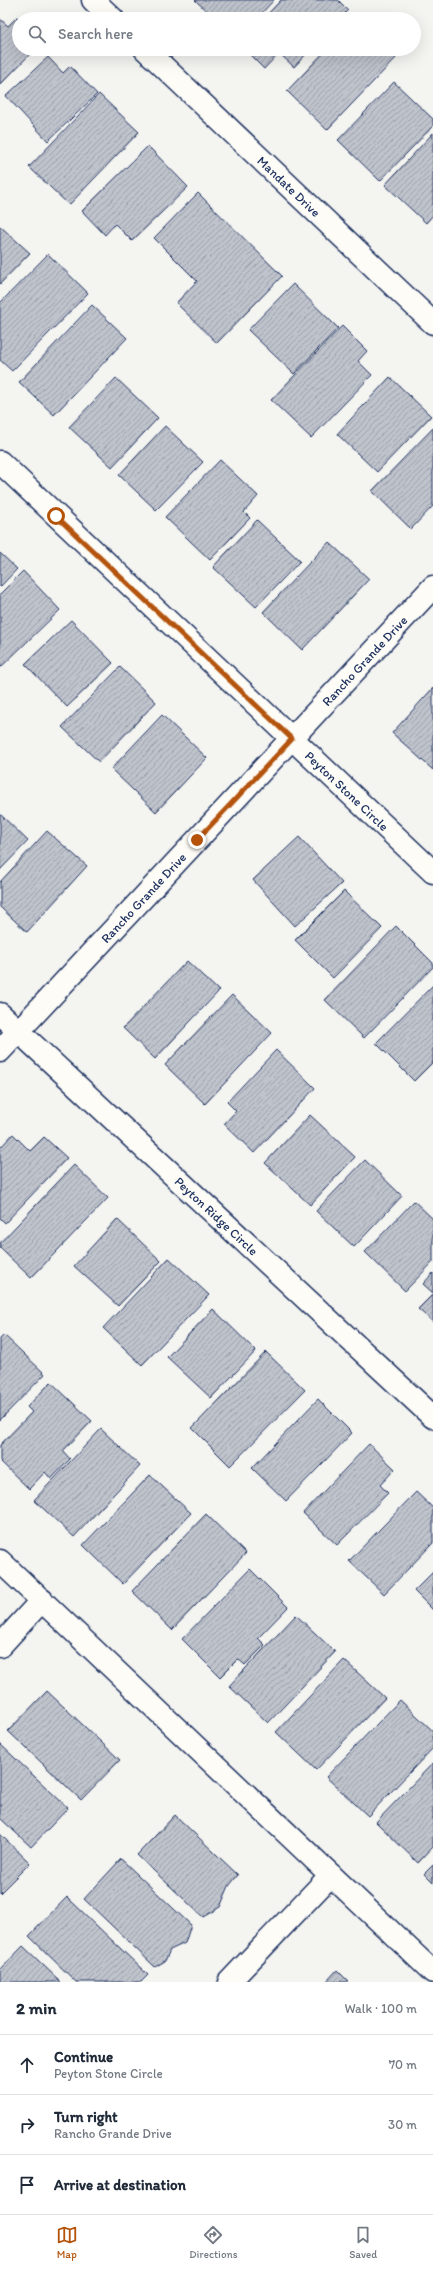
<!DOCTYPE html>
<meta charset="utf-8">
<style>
body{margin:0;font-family:Itim,sans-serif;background:#f2f2f3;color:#1f2937}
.stop{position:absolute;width:12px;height:12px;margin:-9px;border:3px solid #b45309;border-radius:50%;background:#fff}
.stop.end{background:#b45309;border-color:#fff;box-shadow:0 1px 4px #0008}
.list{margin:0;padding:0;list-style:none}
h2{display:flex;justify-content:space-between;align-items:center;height:52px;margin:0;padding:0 16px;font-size:17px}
h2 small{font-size:13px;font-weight:400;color:#747a83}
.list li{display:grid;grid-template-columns:26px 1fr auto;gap:12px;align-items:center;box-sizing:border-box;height:60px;padding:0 16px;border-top:1px solid #e0e1e3}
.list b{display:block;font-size:15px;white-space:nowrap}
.list p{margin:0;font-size:13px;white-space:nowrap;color:#747a83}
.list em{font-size:13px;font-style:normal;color:#747a83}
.icon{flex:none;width:22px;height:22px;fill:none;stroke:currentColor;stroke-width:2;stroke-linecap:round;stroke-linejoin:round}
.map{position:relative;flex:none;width:433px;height:1982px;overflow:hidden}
.search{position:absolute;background:#fff;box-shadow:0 4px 16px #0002;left:12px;right:12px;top:12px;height:44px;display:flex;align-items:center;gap:10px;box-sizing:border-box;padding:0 14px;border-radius:22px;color:#747a83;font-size:15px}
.sheet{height:232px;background:#fff}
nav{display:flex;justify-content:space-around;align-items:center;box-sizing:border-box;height:56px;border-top:1px solid #e0e1e3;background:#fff;font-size:11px;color:#747a83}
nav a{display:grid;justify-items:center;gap:2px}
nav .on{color:#b45309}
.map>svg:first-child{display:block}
.building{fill:url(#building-hatch);stroke:#1b2f5e}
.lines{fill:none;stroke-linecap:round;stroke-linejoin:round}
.street-casing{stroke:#1b2f5e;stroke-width:25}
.street{stroke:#fdfcf7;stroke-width:22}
.route{stroke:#b45309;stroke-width:5}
.labels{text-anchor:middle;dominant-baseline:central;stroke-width:3.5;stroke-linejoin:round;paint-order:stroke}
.street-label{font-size:13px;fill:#1b2f5e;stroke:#fdfcf7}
</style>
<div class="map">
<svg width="433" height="1982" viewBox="0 0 433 1982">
<defs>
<pattern id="building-hatch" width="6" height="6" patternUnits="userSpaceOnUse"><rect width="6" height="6" fill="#bfc3cc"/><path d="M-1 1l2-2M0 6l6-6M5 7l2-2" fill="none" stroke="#9a9fa9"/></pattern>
</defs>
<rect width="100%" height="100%" fill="#f4f4f1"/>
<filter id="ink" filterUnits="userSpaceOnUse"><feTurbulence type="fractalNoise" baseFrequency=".025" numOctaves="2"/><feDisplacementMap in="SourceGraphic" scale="8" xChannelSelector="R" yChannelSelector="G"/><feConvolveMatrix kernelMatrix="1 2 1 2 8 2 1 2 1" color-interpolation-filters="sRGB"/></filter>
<g filter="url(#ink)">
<!-- building -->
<path class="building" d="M195,0H274L256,19H215Z
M281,0H338L348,10L339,19H263Z
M17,17L20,19L19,49H35L0,85V19L8,26Z
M244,49H311L294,67L279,53L264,69Z
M327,49H387L396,58L327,130L287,91Z
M48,57L63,73L70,66L97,94L48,141L6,96Z
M394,82L433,119V126L380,181L338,140Z
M99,94L139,132L69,205L29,167Z
M433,133V215L426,223L385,185Z
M148,146L188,187L132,241L115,224L105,235L82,211Z
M198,193L282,276L217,343L176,303L197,281L154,238Z
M0,226L30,253L0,284Z
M48,254L88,293L12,371L0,360V303Z
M293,284L338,328L294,374L248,330Z
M92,305L127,338L54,415L19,382Z
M342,326L367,351L358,361L372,375L311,438L271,400Z
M390,377L431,416L377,472L337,434Z
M116,378L158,418L112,467L69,427Z
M165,426L203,462L156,510L119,475Z
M433,428V506L411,529L372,491Z
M220,460L258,496L244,512L250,518L210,560L165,517Z
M257,520L300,561L256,607L213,567Z
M329,542L369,579L302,650L263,612Z
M0,553L17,569L0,587Z
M23,571L60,610L0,668V594Z
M71,620L113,663L67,707L25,664Z
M120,667L156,702L99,762L62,727Z
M433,688V770L392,733Z
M162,715L207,758L156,812L111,769Z
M0,814L28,841L0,870Z
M47,831L87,866L27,932L0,907V882Z
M299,837L342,883L295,926L253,880Z
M344,891L382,928L333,978L295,940Z
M396,926L433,963V967L364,1038L325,1000Z
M187,961L219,991L155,1059L123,1028Z
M433,985V1062L414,1081L376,1043Z
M232,995L272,1033L205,1104L165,1065Z
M276,1050L315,1088L254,1153L224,1124L236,1111L227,1102Z
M310,1115L355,1157L310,1205L265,1163Z
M13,1134L30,1151L44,1137L67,1158L5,1223L0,1218V1148Z
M365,1160L402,1196L354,1247L316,1211Z
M74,1165L108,1198L31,1278L0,1248V1243Z
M414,1201L433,1219V1262L405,1291L365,1252Z
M117,1219L161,1261L118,1306L74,1266Z
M169,1258L209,1295L142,1365L103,1328Z
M433,1273V1293L423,1284Z
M433,1294V1322L418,1309Z
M213,1309L256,1351L211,1398L167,1357Z
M4,1335L45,1374L0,1420V1339Z
M266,1352L305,1390L230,1466L192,1428Z
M51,1382L92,1421L63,1451L70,1459L51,1479L45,1472L29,1489L0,1461V1445L32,1412L27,1407Z
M318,1399L352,1433L286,1501L252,1468Z
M101,1429L140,1466L74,1537L34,1500Z
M369,1444L395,1469L380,1485L388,1493L337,1545L303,1513Z
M150,1475L191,1513L123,1584L83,1545Z
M416,1492L433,1508V1543L384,1594L349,1561Z
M206,1514L246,1553L172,1630L132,1591Z
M250,1569L288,1607L258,1638L265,1645L245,1665L238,1659L220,1677L182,1639Z
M433,1572V1610L414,1591Z
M296,1615L335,1652L268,1723L229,1686Z
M344,1660L385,1698L316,1770L276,1732Z
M47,1691L120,1760L81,1800L8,1731Z
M400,1700L433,1731V1748L368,1816L326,1777Z
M0,1744L68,1808L31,1847L0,1818Z
M433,1763V1847L418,1863L376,1822Z
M175,1815L238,1875L229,1886L220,1907L203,1917L137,1855Z
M0,1834L30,1863L0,1893Z
M121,1859L191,1925L185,1943L170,1950L165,1961L155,1967L84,1899Z
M433,1865V1883L424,1874Z
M67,1897L148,1975L141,1982H76L29,1936Z
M23,1946L61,1982H0V1970Z
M337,1970L349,1982H326Z"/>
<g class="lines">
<!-- street casing -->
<g class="street-casing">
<g id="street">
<path d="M93,0L113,19"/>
<path id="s1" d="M145,49L433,323"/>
<path id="s2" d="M0,462L433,872"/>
<path id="s3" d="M0,1014L433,1417"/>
<path id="s4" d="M0,1051L433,587"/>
<path d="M0,1561L433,1972"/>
<path d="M0,1646L42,1600"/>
<path d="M229,1982L331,1875"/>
</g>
</g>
<!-- street -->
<use href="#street" class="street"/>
</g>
</g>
<g class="lines" filter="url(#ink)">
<!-- route -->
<path class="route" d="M56,516L292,739L197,840"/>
</g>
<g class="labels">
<!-- street labels -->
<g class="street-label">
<text stroke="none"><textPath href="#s1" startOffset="199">Mandate Drive</textPath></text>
<text stroke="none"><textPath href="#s4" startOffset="534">Rancho Grande Drive</textPath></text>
<text stroke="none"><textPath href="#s2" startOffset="478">Peyton Stone Circle</textPath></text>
<text stroke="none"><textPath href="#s4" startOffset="210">Rancho Grande Drive</textPath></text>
<text stroke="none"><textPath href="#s3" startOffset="296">Peyton Ridge Circle</textPath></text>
</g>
</g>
</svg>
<div class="stop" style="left:56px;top:516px"></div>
<div class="stop end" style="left:197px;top:840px"></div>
<div class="search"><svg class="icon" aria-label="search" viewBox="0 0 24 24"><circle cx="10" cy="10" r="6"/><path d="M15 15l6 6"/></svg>Search here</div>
</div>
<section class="sheet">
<h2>2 min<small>Walk · 100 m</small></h2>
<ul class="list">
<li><svg class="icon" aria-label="ahead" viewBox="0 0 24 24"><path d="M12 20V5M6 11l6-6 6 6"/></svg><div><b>Continue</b><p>Peyton Stone Circle</p></div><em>70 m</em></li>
<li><svg class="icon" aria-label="right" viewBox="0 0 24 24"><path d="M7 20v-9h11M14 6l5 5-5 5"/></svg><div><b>Turn right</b><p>Rancho Grande Drive</p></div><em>30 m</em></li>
<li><svg class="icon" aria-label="arrive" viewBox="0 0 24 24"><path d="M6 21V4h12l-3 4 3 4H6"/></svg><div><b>Arrive at destination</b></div></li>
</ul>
</section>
<nav>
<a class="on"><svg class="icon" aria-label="map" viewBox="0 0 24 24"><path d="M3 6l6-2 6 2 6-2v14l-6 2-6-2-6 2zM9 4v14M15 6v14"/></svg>Map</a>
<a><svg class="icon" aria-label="directions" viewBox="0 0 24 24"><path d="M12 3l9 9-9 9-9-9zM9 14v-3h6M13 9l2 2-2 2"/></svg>Directions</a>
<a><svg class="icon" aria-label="saved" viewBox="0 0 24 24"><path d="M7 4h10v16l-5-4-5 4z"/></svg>Saved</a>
</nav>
